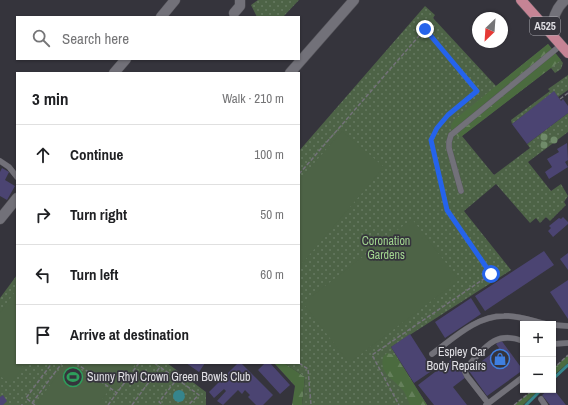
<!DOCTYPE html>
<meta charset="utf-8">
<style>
body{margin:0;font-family:"Archivo Narrow",sans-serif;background:#f6f6f6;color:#202124}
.controls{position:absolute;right:12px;bottom:12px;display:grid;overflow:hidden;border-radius:0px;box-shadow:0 1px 3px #0004}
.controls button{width:36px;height:36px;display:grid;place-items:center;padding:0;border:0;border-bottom:1px solid #e0e0e0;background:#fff;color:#202124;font:20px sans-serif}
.compass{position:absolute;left:472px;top:12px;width:36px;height:36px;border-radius:50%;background:#fff;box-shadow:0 1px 3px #0004;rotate:205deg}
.stop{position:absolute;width:12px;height:12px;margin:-9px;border:3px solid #2563eb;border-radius:50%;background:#fff}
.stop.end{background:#2563eb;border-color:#fff;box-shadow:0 1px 4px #0008}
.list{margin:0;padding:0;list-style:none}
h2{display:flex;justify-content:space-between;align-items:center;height:52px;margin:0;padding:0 16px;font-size:17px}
h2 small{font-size:13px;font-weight:400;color:#757577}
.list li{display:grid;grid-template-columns:26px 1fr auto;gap:12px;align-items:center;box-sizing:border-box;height:60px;padding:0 16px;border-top:1px solid #e0e0e0}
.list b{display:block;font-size:15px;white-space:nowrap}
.list em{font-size:13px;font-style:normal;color:#757577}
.icon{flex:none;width:22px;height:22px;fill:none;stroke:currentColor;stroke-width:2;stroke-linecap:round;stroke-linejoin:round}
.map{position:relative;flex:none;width:568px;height:405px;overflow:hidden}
.search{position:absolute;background:#fff;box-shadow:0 1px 3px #0004;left:16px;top:16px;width:284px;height:44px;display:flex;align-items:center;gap:10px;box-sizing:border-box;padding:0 14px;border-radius:0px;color:#757577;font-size:15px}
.panel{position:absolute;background:#fff;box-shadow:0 1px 3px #0004;left:16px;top:72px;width:284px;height:292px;border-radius:0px}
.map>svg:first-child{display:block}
.green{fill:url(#green-dots)}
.forest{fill:url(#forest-firs)}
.pitch{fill:#4d6346}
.water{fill:url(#water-ripples)}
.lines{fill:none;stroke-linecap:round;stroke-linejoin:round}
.stream{stroke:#36858c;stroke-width:3}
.building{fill:#4b4472}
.lane-casing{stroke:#545359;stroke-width:6}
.street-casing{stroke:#545359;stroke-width:11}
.secondary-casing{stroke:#545359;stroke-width:11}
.primary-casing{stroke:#545359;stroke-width:11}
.path{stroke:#737279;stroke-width:1.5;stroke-dasharray:4 2;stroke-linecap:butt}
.lane{stroke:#727179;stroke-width:5.5}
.street{stroke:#727179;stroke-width:10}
.secondary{stroke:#727179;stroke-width:10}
.primary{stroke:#c68495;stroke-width:10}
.tree{fill:#708b6a}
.route{stroke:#2563eb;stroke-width:5}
.labels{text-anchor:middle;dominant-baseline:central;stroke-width:3.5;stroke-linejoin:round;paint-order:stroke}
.shield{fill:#35343c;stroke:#adacb2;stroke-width:1}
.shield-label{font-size:11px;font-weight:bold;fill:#e0dfe4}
.park-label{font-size:12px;fill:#a1d38f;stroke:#35343c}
.poi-label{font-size:12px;fill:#e0dfe4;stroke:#35343c;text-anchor:end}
</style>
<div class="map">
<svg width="568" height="405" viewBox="0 0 568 405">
<defs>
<pattern id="green-dots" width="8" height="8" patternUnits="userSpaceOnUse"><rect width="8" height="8" fill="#4d6346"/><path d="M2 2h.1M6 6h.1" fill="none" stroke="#667961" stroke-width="1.8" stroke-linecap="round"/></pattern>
<pattern id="forest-firs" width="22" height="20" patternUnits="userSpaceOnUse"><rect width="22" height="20" fill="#4b6b3f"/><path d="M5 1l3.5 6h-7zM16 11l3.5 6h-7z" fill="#65805b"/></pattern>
<pattern id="water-ripples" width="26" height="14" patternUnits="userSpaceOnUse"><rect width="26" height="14" fill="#36858c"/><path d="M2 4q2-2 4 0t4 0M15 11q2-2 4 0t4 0" fill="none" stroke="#3b6b6f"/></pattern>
</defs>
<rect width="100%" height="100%" fill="#35343c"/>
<!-- green -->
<path class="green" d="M258,0H299L283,17H257L251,5Z
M425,6L435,15L433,18L496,86L548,44L563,63L561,69L555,73L551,68L462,136L494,175L530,148L527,144L568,113V132L528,162L551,191L561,184L568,196L564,202L566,205L550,221L546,217L540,223L536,218L530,223L496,184L464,211L511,270L391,347L427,405H302L305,377L284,363H299V151Z
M568,75V90L558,97L554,92L512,124L511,120L550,91L548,89Z
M17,275V363H167L206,392V405H0V298Z"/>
<!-- forest -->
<path class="forest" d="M548,44L561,60L462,136L458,137L451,128V125L454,120Z
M387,353L395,355L427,405H410C407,398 405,391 399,386C389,376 380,373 383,357Z
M568,355V363L553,376V369Z
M274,363H284L305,377L302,405H292L295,386Z
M533,390H539L523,405H514Z"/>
<!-- pitch -->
<path class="pitch" d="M342,131L384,167L299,267V181Z
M412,219L459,280L349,363L303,303Z
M17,289V363H25L11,384L0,376V313Z
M66,363H71L109,390L98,405H42L38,402Z
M80,363H136L117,390Z"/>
<!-- water -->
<path class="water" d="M173 396a6 6 0 1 1 12 0a6 6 0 1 1-12 0Z"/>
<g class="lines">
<!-- stream -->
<path class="stream" d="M553,379L568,365
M526,405L541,390"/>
</g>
<!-- building -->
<path class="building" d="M554,91L561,101L563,99L568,106V113L527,144L512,124Z
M567,143L568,160L565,162L568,167L549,179L545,172L552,167L547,159L559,152L557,149Z
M2,168L9,172L5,180L15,186L7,200L0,196V172Z
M563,217L568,222V224L553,237L548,231L551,228L549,226L559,218L561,219Z
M544,251L554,265L485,311L475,296Z
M568,253V270L560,259Z
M568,280V319L550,292Z
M471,298L481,314L445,338L435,322Z
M410,334L433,370L414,383L391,347Z
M501,340L523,370L487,396L469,371L499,348L496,344Z
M452,359L466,377L453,387L467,405H434L418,385Z
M186,363H205L199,372Z
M238,363H241L273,395L263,405H256L248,397L250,395L245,390L242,394L238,390L223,405L217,401L226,391L224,389L214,398L209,392Z
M265,363H270L290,385L280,394L258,370Z
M548,390H554L566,405H550L542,395Z
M3,395L7,401L3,405H0V397Z"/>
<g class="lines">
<!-- lane casing -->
<g class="lane-casing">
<path id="lane" d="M0,161L9,167L17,177
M461,191L449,148V142L451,135L561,45
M553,325L568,326
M553,344L568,343
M432,354C454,338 476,316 504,316C518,315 533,321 546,324
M541,399L545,405
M488,403L467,376L465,372L466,368C484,349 494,330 523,341
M486,405L523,377"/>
</g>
<!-- street casing -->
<g class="street-casing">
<path id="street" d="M234,13L240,6V0
M290,73L354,0"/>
</g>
<!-- secondary casing -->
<g class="secondary-casing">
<path id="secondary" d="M161,17L175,0
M551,33C553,19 555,9 565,0
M114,73L126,59
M0,219L17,198"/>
</g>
<!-- primary casing -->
<g class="primary-casing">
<path id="primary" d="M521,0L568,53"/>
</g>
<!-- path -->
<path class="path" d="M560,99L568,93
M299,174L425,29L477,91L448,115L437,127L431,140L447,210L491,274L372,355L399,405
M76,363L117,393
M154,363L160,367
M299,363L308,369L311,405
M553,369L568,355
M177,379L199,395L188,405
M32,403L62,363
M21,405H23
M35,405L26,398L52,363
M108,405L139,363
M132,405L160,367L177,379L159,402L163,405
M514,405L533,390"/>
<!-- lane -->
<use href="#lane" class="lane"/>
<!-- street -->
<use href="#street" class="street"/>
<!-- secondary -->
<use href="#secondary" class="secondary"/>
<!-- primary -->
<use href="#primary" class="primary"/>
</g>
<!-- trees -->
<g class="tree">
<circle cx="544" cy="137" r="3.5"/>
<circle cx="554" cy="140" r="3.5"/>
<circle cx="544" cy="145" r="3.5"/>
</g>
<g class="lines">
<!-- route -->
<path class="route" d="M425,29L477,91L448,115L437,128L431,140L447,210L491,274"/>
</g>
<!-- icons -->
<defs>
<g id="shop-ring" transform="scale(1)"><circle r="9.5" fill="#35343c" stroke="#3f7fe0" stroke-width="1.5"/><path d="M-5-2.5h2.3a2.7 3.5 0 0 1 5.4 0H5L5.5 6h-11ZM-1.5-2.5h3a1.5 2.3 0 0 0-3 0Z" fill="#3f7fe0"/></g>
<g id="stadium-ring" transform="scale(1)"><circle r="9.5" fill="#35343c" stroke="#2e9e5b" stroke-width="1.5"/><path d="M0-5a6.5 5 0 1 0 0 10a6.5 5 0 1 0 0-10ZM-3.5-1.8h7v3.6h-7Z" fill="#2e9e5b"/></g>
</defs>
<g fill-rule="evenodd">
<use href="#shop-ring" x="500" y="359"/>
<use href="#stadium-ring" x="73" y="377"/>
</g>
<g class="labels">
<!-- shield labels -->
<rect class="shield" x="530" y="17" width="30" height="18" rx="3"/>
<g class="shield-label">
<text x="545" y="26">A525</text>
</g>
<!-- park labels -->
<g class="park-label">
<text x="386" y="241">Coronation<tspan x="386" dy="14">Gardens</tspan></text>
</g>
<!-- poi labels -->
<g class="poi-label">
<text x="486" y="352">Espley Car<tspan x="486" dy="14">Body Repairs</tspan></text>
<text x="87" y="377" text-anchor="start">Sunny Rhyl Crown Green Bowls Club</text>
</g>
</g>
</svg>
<div class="controls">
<button>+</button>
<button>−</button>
</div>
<svg class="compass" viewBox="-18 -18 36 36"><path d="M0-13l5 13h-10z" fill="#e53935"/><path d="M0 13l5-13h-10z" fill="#757577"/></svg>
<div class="stop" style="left:491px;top:274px"></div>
<div class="stop end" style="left:425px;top:29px"></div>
<div class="search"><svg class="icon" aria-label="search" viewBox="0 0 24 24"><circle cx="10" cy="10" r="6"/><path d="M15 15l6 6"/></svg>Search here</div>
<section class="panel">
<h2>3 min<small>Walk · 210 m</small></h2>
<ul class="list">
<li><svg class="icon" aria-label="ahead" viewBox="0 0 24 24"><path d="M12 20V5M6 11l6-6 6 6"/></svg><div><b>Continue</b></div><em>100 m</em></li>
<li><svg class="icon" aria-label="right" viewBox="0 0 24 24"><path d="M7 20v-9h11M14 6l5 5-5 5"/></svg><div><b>Turn right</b></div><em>50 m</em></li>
<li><svg class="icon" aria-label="left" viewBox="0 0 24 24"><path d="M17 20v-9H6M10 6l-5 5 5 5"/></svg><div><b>Turn left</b></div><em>60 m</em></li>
<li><svg class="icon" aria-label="arrive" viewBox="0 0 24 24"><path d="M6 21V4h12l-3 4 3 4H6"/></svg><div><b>Arrive at destination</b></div></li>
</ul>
</section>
</div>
